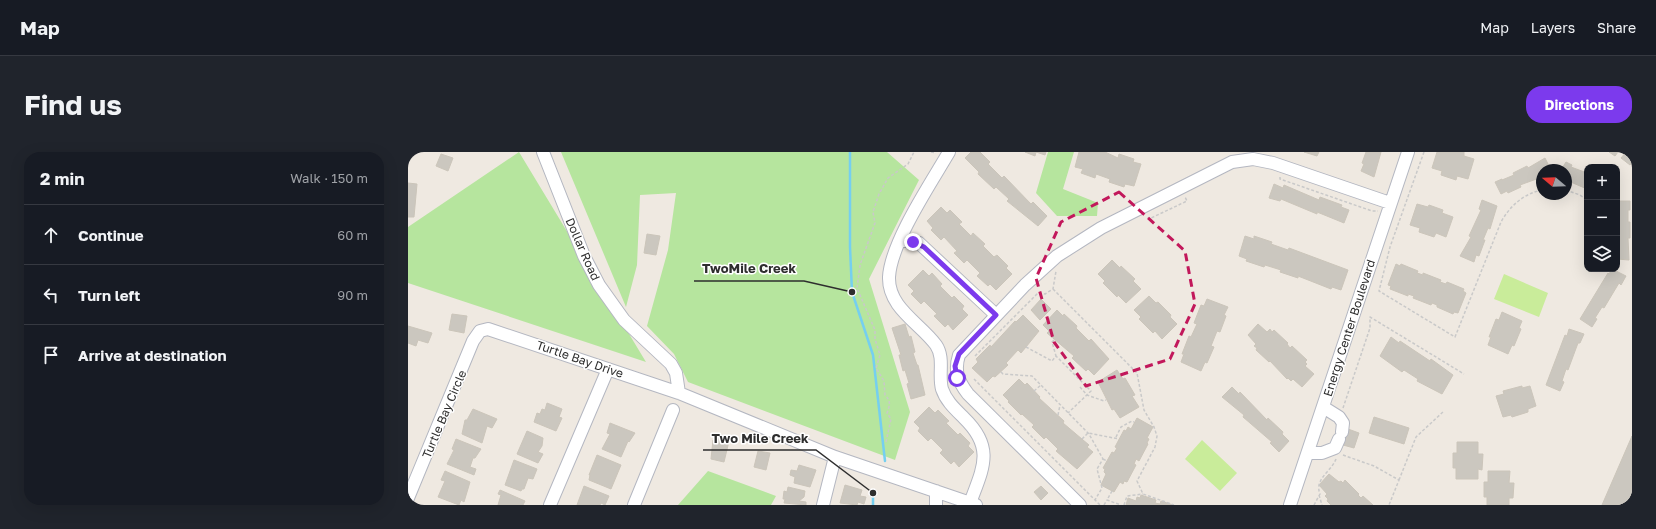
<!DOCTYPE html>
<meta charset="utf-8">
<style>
body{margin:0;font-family:"Golos Text",sans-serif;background:#20242c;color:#f1f3f6}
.controls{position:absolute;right:12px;top:12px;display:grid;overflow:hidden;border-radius:8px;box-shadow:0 4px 16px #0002}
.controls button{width:36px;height:36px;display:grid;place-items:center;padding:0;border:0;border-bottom:1px solid #363941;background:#171b24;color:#f1f3f6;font:20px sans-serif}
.compass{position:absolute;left:1128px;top:12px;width:36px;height:36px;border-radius:50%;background:#171b24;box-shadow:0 4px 16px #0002;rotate:289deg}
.stop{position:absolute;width:12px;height:12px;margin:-9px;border:3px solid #7c3aed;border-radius:50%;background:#fff}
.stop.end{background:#7c3aed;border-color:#fff;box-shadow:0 1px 4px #0008}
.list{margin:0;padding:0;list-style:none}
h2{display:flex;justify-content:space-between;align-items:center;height:52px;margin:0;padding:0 16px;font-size:17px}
h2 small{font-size:13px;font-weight:400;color:#9ea1a6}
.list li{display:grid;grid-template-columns:26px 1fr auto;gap:12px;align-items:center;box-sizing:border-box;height:60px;padding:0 16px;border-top:1px solid #363941}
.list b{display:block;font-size:15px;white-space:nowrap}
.list em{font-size:13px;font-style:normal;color:#9ea1a6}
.icon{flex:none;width:22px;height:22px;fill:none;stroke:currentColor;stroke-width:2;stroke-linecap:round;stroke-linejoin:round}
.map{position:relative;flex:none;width:1224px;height:353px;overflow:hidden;border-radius:16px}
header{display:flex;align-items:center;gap:24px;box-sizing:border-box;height:56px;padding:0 20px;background:#171b24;border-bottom:1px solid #363941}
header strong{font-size:19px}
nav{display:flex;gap:22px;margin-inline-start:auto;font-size:14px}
.intro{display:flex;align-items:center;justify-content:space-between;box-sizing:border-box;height:96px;padding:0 24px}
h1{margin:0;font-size:28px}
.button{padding:10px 18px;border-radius:16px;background:#7c3aed;color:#fff;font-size:14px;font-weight:700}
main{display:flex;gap:24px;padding:0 24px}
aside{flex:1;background:#171b24;border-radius:16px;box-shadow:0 4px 16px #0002}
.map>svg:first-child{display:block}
.green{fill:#b6e59e}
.pitch{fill:#c9ec9a}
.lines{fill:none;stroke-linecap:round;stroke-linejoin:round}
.stream{stroke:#75cff0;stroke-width:2.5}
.building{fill:#cbc7bf;stroke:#cbc5ba}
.minor-casing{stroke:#b4b7c1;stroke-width:14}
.path{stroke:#c9c9c9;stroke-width:1.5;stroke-dasharray:3 2;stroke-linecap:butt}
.minor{stroke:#fff;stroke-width:12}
.route{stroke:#7c3aed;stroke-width:5}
.marked{fill:none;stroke:#c2185b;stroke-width:3;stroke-dasharray:8 5;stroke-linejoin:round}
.labels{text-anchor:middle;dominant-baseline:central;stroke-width:3;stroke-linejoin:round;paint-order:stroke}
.street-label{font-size:12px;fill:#2e2e2e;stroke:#fff}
.leader{fill:none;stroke:#2e2e2e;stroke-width:1.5}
.callout-dot{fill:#2e2e2e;stroke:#fff;stroke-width:1.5}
.callout-label{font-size:13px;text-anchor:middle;font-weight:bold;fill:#2e2e2e;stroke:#fff;stroke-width:3;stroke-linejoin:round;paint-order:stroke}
</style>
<header>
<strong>Map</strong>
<nav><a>Map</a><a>Layers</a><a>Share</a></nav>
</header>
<div class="intro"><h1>Find us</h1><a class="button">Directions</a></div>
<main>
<aside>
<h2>2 min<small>Walk · 150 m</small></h2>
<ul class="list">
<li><svg class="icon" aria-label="ahead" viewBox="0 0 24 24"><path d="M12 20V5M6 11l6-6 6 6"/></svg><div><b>Continue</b></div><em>60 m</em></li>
<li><svg class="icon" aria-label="left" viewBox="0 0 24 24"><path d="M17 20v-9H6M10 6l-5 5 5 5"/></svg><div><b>Turn left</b></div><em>90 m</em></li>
<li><svg class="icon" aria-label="arrive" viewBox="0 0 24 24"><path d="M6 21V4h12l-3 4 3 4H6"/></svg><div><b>Arrive at destination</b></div></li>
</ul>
</aside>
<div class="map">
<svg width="1224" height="353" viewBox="0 0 1224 353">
<rect width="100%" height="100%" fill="#efe9e1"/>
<!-- green -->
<path class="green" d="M111,0L238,210L0,131V75Z
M153,0H479L511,28L461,127L502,260L487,308L280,230L266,202L239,174L260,98L268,41L232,43L229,113L218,155Z
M640,0H666L655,37L690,51L689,64H649L628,41Z
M300,319L368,344L363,353H270Z"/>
<!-- pitch -->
<path class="pitch" d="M1096,122L1140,141L1131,165L1086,147Z
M794,288L829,321L812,339L777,307Z"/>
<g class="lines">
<!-- stream -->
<path class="stream" d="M442,0V95L444,140L465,203L477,309
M465,353V341"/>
</g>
<!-- building -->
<path class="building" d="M563,0H572L582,10L580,12L594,26L596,24L623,52L625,50L639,64L630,74L599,49L601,47L588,35L586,37L570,22L571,20L557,6Z
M617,0H638L637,3L628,0L627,4Z
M671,0H697L710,6L711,2L726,7L725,10L733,12L726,34L717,32L716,35L701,30L702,27L688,22L687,26L673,21L675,17L667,15Z
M896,0H911L909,4Z
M958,0H973L966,25L953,19L956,12L954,11Z
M1029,0H1056V4L1066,7L1060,27L1049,24L1048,28L1033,23L1034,19L1024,16Z
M1201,0H1210L1207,4Z
M1218,0H1224V10L1222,13L1213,6Z
M33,2L45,6L40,19L28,14Z
M1137,6L1143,18H1134V25L1112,33L1113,35L1100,41L1099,39L1093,42L1087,30L1094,27V28L1106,23L1105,21L1119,14L1120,16Z
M1158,10L1164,13L1163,15L1179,21V37L1158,28V18H1153Z
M0,31L9,32L6,65H0Z
M866,32L875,36L876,33L911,48L912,45L934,53L933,55L941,58L936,71L909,60V62L873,47L872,49L861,46Z
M1074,48L1089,54L1082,77L1080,76L1075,88H1077L1071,104L1068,103L1066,110L1052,104L1063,85L1061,84L1073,58L1071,57Z
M1209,49H1222V58H1220V70H1222V86H1220L1221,108L1209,107Z
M1009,52L1020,55L1021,53L1035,58L1034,61L1045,65L1038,85L1028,81L1026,85L1011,80L1012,76L1002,73Z
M533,55L539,61L542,58L554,70L551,72L563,84L565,81L577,92L575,94L586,105L589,103L600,114L598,116L604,122L588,138L582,132L580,134L569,124L572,121L559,108L556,111L546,101L549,99L536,85L533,88L523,78L525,76L519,69Z
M239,82L252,84L248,103L236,101Z
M837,84L846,87V84L864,90L863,92L880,98L881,96L940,118L933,138L924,135L923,137L890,124V126L872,120L873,118L857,113L856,115L838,109L839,107L831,104Z
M704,108L712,116L713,114L727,127L725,129L733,137L718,151L710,143L709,145L695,131L697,129L690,122Z
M988,112L992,114L993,112L1010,119L1009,121L1015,123V121L1033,128L1032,130L1038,132L1039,130L1056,137L1055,139L1058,141L1050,161L1046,160L1045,162L1029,155V153L1024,151L1023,153L1005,146L1006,144L1000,142V144L982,137L983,134L980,133Z
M1204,117L1218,124L1213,133L1211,131L1196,156L1194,155L1187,166L1189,167L1184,175L1172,167L1200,121L1201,122Z
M515,118L521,124L524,121L534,132L532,134L544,146L546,144L556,154L554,157L560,163L545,178L540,172L537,175L526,164L529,162L516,149L513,152L503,142L506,139L500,133Z
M741,144L748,151L750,150L763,163L762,165L769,172L754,187L747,179L745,181L731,167L733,165L726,158Z
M633,147L643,157L632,168L623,158Z
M799,147L820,155L816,163L818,164L812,180L809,179L803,194L806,195L799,211L797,210L793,219L773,210L776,202H774L781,184L783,185L789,172L786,171L793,153L796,154Z
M649,158L655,164L656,162L669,174L668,176L681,189L683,187L701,207L686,223L680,217L678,219L664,206L666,204L639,181L641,179L635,173Z
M1094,160L1114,169L1111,176L1113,177L1106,194L1104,193L1100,202L1080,193L1083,185H1081L1088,167L1091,168Z
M44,162L59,164L56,181L41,178Z
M615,163L631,179L618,195L613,201L610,198L598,211L600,213L587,225L585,224L579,230L564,216L570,210L568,207L582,193L583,195L607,169L608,170Z
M497,172L501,185L503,184L507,200L505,201L509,213H510L517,243L503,247L499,232L501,231L497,218L495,219L491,203H493L484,176Z
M850,172L859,180L862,177L864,180L866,178L880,191L879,192L882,196L884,194L899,208L897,210L899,212L897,214L906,222L894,235L885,227L883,229L880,226L879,227L862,209L861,210L848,198L849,196L846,194L848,192L840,183Z
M0,174L24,181L20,191L10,188L8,194L0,191Z
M1161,177L1176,182L1172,191H1170L1160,218L1158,217L1154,229L1156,230L1152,239L1138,233L1157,183L1159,184Z
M983,185L991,191L992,189L1022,209L1023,207L1045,223L1034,242L1009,229L1010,227L996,218L994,220L972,204Z
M709,218L715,227L717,226L727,243L724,244L731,255L712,266L706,257L704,258L690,230Z
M611,227L617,233L619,231L632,245L631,246L656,269L655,271L681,293L679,295L685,300L669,317L648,299L650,297L638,285L636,287L624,275L626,273L614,262L613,263L600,250L601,249L595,243Z
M1114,234V236L1122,234L1128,254L1120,257V260L1104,265L1103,263L1095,265L1088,244L1096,242L1095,239Z
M824,235L831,242L832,240L859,268L860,266L875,280L874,282L881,289L871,300L862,291L864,290L835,265L836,263L814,245Z
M139,251L154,257L151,265L154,266L148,279L126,270L129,261L132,262L134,257L137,258Z
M521,255L527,261L530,258L541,269L538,271L550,283L552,281L562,291L560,294L566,300L551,315L546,309L543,312L532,301L535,298L523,286L520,289L510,279L512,276L506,270Z
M65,257L89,267L84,276L79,274L74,291L54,282L57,268H59Z
M966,265L1001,276L996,292L961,281Z
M729,266L745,275L739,286L741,287L739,291L740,292L731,309L728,307L726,312L728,313L719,330L716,329L715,332L712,330L706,340L693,333L698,322L696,320L697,317L695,316L704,300L706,301L709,296L707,295L716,278L718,279L720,275L723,277Z
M202,271L227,281L221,290L220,289L213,305L194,297L202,282L199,281Z
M940,277L951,281L946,296L935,293L936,289L927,285L929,278Z
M119,279L135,286L134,294L130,300L135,302L130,311L109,302Z
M309,282L322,285L316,310L303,307L305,288H307Z
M1224,284V353H1194Z
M48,287L73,297L67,306H65L62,315L68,317L66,323L39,312L46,298L44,297Z
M1049,290H1070V302H1075L1074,318L1070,317V327H1048V316H1045V301H1049Z
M350,299L362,301L358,318L346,315Z
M189,303L213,313L203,337L181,328L182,323H181Z
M106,308L129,317L125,327L120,326L116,337H114L113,339L97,333Z
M391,313L408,318L402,335L386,331L387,325L382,323L383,318L389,319Z
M37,319L62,330L56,350L53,348L51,353L30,345L37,329L33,328Z
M1080,319H1102L1101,331H1106L1105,346H1101V353H1079V345H1076V330H1080Z
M921,322L931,330L933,329L935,331L937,328L951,342L950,343L953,346L955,344L965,353H923L919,349L920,347L917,344L919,342L911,333Z
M437,333L454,338L452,344L458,345L456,352L450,350L449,353L432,351Z
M176,334L201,344L197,353L193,351L192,353H169Z
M633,334L640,341L633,348L626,340Z
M380,335L397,339L396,345L391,349L398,350V353L376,351L377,347H375L376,339L379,340Z
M92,338L117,349L115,353H90L93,343L90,342Z
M733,343L748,348L747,351L752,352L753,349L765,353H718L720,346L728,349L729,345L732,346Z"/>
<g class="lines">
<!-- minor casing -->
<g class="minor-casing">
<path id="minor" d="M135,0L176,104L191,133L216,168L263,212L268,221L271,241
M541,0C523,31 483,90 481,125C480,156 512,171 528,193C537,206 530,223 534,237C538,249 547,257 556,266C587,296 575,316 562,351
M493,88L511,91L588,163
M915,255L931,265L935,271L934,280
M900,301H914L927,296L931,287
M0,346L65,189L72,179L80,177L271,241L427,305L568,353
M142,353L200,217
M226,353L265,258
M415,353L427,305
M528,353V339
M672,353L560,242C550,229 546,219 551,203L617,133L649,104L693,76L824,10L845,7L865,11L982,51
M882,353L1000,0"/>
</g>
<!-- path -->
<path class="path" d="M523,0L528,1
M1016,0L982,95L971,139L1047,185L1093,70C1102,54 1115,42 1134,38
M872,25V27L964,59H970
M1158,38L1172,43L1179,48
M740,65L741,67L779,49L777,45
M645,137L729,221L736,258L746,275L749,284L747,295L729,329L735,342L766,353
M646,188L644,190L648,204
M618,195L644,209L648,204L683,239L660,261
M567,204L630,141L637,142L645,137L648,119
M593,220L595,222L624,224L681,282L695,307L689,317L694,336L687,348
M566,227L692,353
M672,235L679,243L696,249L698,248
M626,239L633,233
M935,256L962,176V165L1056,222
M650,263L652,253
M708,285L713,275L724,269L726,270
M674,287L680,281L711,287
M478,290L483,267L479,261C482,253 483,249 477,243L476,229L468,216L472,203L467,187V178L449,136L452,113L467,71L465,60L471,42L480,26L500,12L506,0
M935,303L966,314L991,328L981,353
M695,307L699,309
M991,328L1008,285L1036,259
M704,339L699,348L713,353
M911,343L914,353
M696,353L699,348
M716,353L719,344L735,342
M906,353L912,342C906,327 923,320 928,307"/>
<!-- minor -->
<use href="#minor" class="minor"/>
</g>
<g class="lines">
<!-- route -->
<path class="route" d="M505,90L516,95L588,163L551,202L547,214L549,226"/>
</g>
<!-- marked area -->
<path class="marked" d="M711,40L777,99L787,152L762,207L678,234L646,190L628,126L653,70Z"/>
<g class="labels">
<!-- street labels -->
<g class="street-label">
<text transform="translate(175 97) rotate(66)">Dollar Road</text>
<text transform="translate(941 176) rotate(-72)">Energy Center Boulevard</text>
<text transform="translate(172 207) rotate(19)">Turtle Bay Drive</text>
<text transform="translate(36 262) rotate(-67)">Turtle Bay Circle</text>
</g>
</g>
<!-- callouts -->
<path class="leader" d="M444 140L396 129H286M465 341L408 298H295"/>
<g class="callout-dot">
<circle cx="444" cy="140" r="4"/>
<circle cx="465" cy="341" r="4"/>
</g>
<g class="callout-label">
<text x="341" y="121">TwoMile Creek</text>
<text x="352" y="291">Two Mile Creek</text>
</g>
</svg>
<div class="controls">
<button>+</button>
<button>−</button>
<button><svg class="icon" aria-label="layers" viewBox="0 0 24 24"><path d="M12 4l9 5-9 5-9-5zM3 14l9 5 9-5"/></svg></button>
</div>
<svg class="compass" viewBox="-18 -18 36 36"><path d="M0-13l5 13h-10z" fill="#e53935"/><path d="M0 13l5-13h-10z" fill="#9ea1a6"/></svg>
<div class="stop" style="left:549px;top:226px"></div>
<div class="stop end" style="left:505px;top:90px"></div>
</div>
</main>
